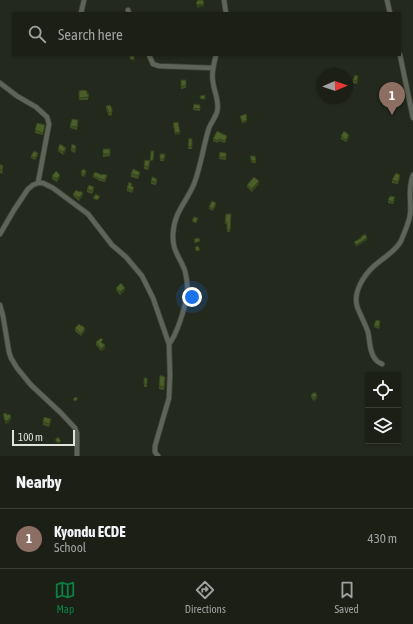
<!DOCTYPE html>
<style>
body{margin:0;font-family:"Asap Condensed",sans-serif;background:#282c23;color:#f1f3f6}
.controls{position:absolute;right:12px;bottom:12px;display:grid;overflow:hidden;border-radius:0px;box-shadow:0 1px 3px #0004}
.controls button{width:36px;height:36px;display:grid;place-items:center;padding:0;border:0;border-bottom:1px solid #393d35;background:#1b1f16;color:#f1f3f6;font:20px sans-serif}
.compass{position:absolute;left:317px;top:68px;width:36px;height:36px;border-radius:50%;background:#1b1f16;box-shadow:0 1px 3px #0004;rotate:88deg}
.scale{position:absolute;left:12px;bottom:10px;width:63px;box-sizing:border-box;padding-left:4px;border:2px solid #e0e4dc;border-top:0;font-size:11px;line-height:14px;white-space:nowrap;color:#e0e4dc;-webkit-text-stroke:3px #24291e;paint-order:stroke}
.you{position:absolute;left:192px;top:297px;width:14px;height:14px;margin:-10px;border:3px solid #fff;border-radius:50%;background:#1a73e8;box-shadow:0 0 0 6px #1a73e833}
.badge{display:grid;place-items:center;width:26px;height:26px;border-radius:50%;background:#0b8043;color:#fff;font-size:13px;font-weight:700}
.pin{position:absolute;translate:-50% -33px;filter:drop-shadow(0 1px 2px #0008)}
.pin::after{content:'';position:absolute;top:21px;width:14px;height:12px;background:inherit;clip-path:polygon(0 0,100% 0,50% 100%)}
.list{margin:0;padding:0;list-style:none}
h2{display:flex;justify-content:space-between;align-items:center;height:52px;margin:0;padding:0 16px;font-size:17px}
h2 small{font-size:13px;font-weight:400;color:#a0a2a1}
.list li{display:grid;grid-template-columns:26px 1fr auto;gap:12px;align-items:center;box-sizing:border-box;height:60px;padding:0 16px;border-top:1px solid #393d35}
.list b{display:block;font-size:15px;white-space:nowrap}
.list p{margin:0;font-size:13px;white-space:nowrap;color:#a0a2a1}
.list em{font-size:13px;font-style:normal;color:#a0a2a1}
.icon{flex:none;width:22px;height:22px;fill:none;stroke:currentColor;stroke-width:2;stroke-linecap:round;stroke-linejoin:round}
.map{position:relative;flex:none;width:413px;height:456px;overflow:hidden}
.search{position:absolute;background:#1b1f16;box-shadow:0 1px 3px #0004;left:12px;right:12px;top:12px;height:44px;display:flex;align-items:center;gap:10px;box-sizing:border-box;padding:0 14px;border-radius:0px;color:#a0a2a1;font-size:15px}
.sheet{height:112px;background:#1b1f16}
nav{display:flex;justify-content:space-around;align-items:center;box-sizing:border-box;height:56px;border-top:1px solid #393d35;background:#1b1f16;font-size:11px;color:#a0a2a1}
nav a{display:grid;justify-items:center;gap:2px}
nav .on{color:#0b8043}
.map>svg:first-child{display:block}
.lines{fill:none;stroke-linecap:round;stroke-linejoin:round}
.minor-casing{stroke:#40443b;stroke-width:6}
.minor{stroke:#5e6457;stroke-width:4.5}
.wall{fill:#3f5122}
.shaded-wall{fill:#33421c}
.building{fill:#495e28;stroke:#33421c}
</style>
<div class="map">
<svg width="413" height="456" viewBox="0 0 413 456">
<rect width="100%" height="100%" fill="#24291e"/>
<g class="lines">
<!-- minor casing -->
<g class="minor-casing">
<path id="minor" d="M224,0L226,13
M387,0L390,13
M128,10L129,13
M81,13L84,0
M149,55L153,64L159,66L213,68
M400,55L413,118
M0,83L17,96L36,107L47,117L49,124L38,183
M0,234L14,210L28,189L33,185L38,183H43L53,188L88,214L112,245L126,257L142,276L153,298L169,344L170,375L169,398L155,446V452L158,456
M0,305L3,316L9,352L11,358L17,368L31,385L61,413L75,428L77,433V456
M169,344C177,335 185,307 187,295C188,288 187,279 185,271C180,257 172,251 173,234C174,212 186,203 194,184C201,166 203,147 209,128C211,123 215,118 217,112C220,102 214,92 213,82C211,73 214,64 216,55
M382,364C380,363 378,362 377,361C369,354 370,340 368,332C365,323 360,315 357,306C353,292 364,275 374,266C384,257 395,252 401,241C404,233 409,223 410,215C412,200 407,191 413,175"/>
</g>
<!-- minor -->
<use href="#minor" class="minor"/>
</g>
<!-- wall -->
<path class="wall" d="M358,79L357,84L353,83V80Z
M181,80L186,86V88L181,89Z
M79,91L89,94L88,100H79Z
M106,106L112,109V115L109,116L106,109Z
M193,108H200V111L193,110Z
M78,123L77,130L70,128V126Z
M45,127L43,135L35,133V130Z
M341,136L349,138L346,142L341,139Z
M227,138L225,143L219,141L218,143L213,141V139Z
M192,139V149H188V146Z
M71,148L76,149L75,153L71,151Z
M58,149L66,150L63,155L58,151Z
M103,149H110V156L103,157Z
M220,152L226,153V160L219,159Z
M160,154H165L164,161H160Z
M31,156H38L35,160L31,158Z
M250,156H255L256,163H252V162H251Z
M0,164L3,169L2,174L0,173Z
M150,164L148,170L144,169V166Z
M81,172L86,174L84,177L81,175Z
M131,174H140L138,179L131,177Z
M93,175L107,177L105,182L100,181L93,177Z
M52,176L60,177L57,182L52,179Z
M400,178L398,184L392,183V180Z
M151,181H157L156,185L151,184Z
M259,184L252,192L247,187V185Z
M127,188L134,189L132,193L127,191Z
M87,189L94,190L92,194L87,192Z
M73,194L83,195L79,201L73,196Z
M388,200H395L393,204L388,203Z
M216,205L213,211L209,209V207Z
M226,214H231L230,232H227V224H225Z
M116,288L125,290L120,295L116,290Z
M380,324L379,329L374,327V325Z
M75,328L85,331L81,336L75,331Z
M96,342L103,343L105,348L101,351L96,345Z
M160,375L165,377L164,390L159,389Z
M144,378L147,384V387H144Z
M311,395L317,398L314,401L311,397Z
M51,421L49,427L43,425V422Z"/>
<!-- shaded-wall -->
<path class="shaded-wall" d="M204,4V6L197,8V5Z
M247,117V122L242,124V122Z
M180,132V134L175,135V133Z
M349,135V138L346,142V140Z
M66,148V150L63,155V152Z
M38,153V156L35,160V158Z
M86,171V174L84,177V175Z
M60,175V177L57,182V179Z
M259,181V184L252,192V189Z
M83,193V195L79,201V198Z
M367,238V240L356,247V245Z
M125,288V290L120,295V292Z
M85,328V331L81,336V334Z
M105,345V348L101,351V349Z
M317,396V398L314,401V398Z
M9,418H11V420L9,421V423L5,424V421Z"/>
<!-- building -->
<path class="building" d="M198,0H203L204,4L197,5L196,3Z
M130,56H134V60L130,59Z
M355,75L358,76L357,81L353,80Z
M181,80H186V86H181Z
M83,90L87,91V94H89L88,97L79,98V91Z
M205,95V99H201L200,96Z
M194,104L200,105V109L193,108Z
M110,105L112,109V113H109L106,106Z
M246,114L247,117L246,118L247,120L242,122L240,116Z
M72,119L78,120L77,127L70,126Z
M178,122L180,132L175,133L173,123Z
M37,123L45,125L43,133L35,130Z
M217,131L227,136L225,141L219,139L218,141L213,139Z
M344,131L349,135L346,140L341,136Z
M189,138L192,139V147L188,146Z
M60,144L66,148L63,152L58,149Z
M72,144L76,146L75,150L71,148Z
M103,149H110V154H103Z
M34,151L38,153L35,158L31,156Z
M151,151H154L153,160L150,161Z
M220,152L226,153V157H219Z
M160,154H165L164,159H160Z
M250,156H255L256,161H252V160H251Z
M145,160L150,161L148,167L144,166Z
M0,164L3,166L2,170H0Z
M83,169L86,171L84,175L81,172Z
M133,169L140,172L138,176L131,174Z
M56,171L60,175L57,179L52,176Z
M95,172L102,175V174L107,175L105,180L100,179L93,175Z
M396,173L400,175L398,182L392,180Z
M152,177L157,179L156,182L151,181Z
M254,177L259,181L252,189L247,185Z
M129,182L132,184L131,186L134,187L132,191L127,188Z
M89,185L94,187L92,191L87,189Z
M76,190L79,192L80,191L83,193L79,198L73,194Z
M96,194L100,197L97,200L93,198Z
M390,196L395,197L393,202L388,200Z
M212,201L216,203L213,209L209,207Z
M226,214H231L230,230H227V222H225Z
M194,217L198,218L196,223L192,221Z
M365,234L367,238L356,245L354,242L361,238V237Z
M199,238L200,241L195,243L194,239Z
M198,246L200,250L196,251L195,247Z
M121,283L125,288L120,292L116,288Z
M376,320L380,321L379,327L374,325Z
M79,324L81,326V325L85,328L81,334L75,328Z
M101,338L103,340L101,342L105,345L101,349L96,342Z
M374,373L375,375H370Z
M160,375L165,377L164,387L159,386Z
M144,378H147V384H144Z
M315,392L317,396L314,398L311,395Z
M75,397L78,398L76,401L73,400Z
M6,413L7,415L10,414L11,418H9V420L5,421L3,414Z
M44,417L51,419L49,424L43,422Z
M58,437L61,441L58,443L55,440Z"/>
</svg>
<div class="controls">
<button><svg class="icon" aria-label="locate" viewBox="0 0 24 24"><circle cx="12" cy="12" r="6"/><path d="M12 2v4M12 18v4M2 12h4M18 12h4"/></svg></button>
<button><svg class="icon" aria-label="layers" viewBox="0 0 24 24"><path d="M12 4l9 5-9 5-9-5zM3 14l9 5 9-5"/></svg></button>
</div>
<svg class="compass" viewBox="-18 -18 36 36"><path d="M0-13l5 13h-10z" fill="#e53935"/><path d="M0 13l5-13h-10z" fill="#a0a2a1"/></svg>
<div class="scale">100 m</div>
<div class="you"></div>
<div class="pin badge" style="left:392px;top:115px;background:#8d6e63">1</div>
<div class="search"><svg class="icon" aria-label="search" viewBox="0 0 24 24"><circle cx="10" cy="10" r="6"/><path d="M15 15l6 6"/></svg>Search here</div>
</div>
<section class="sheet">
<h2>Nearby<small></small></h2>
<ul class="list">
<li><span class="badge" style="background:#8d6e63">1</span><div><b>Kyondu ECDE</b><p>School</p></div><em>430 m</em></li>
</ul>
</section>
<nav>
<a class="on"><svg class="icon" aria-label="map" viewBox="0 0 24 24"><path d="M3 6l6-2 6 2 6-2v14l-6 2-6-2-6 2zM9 4v14M15 6v14"/></svg>Map</a>
<a><svg class="icon" aria-label="directions" viewBox="0 0 24 24"><path d="M12 3l9 9-9 9-9-9zM9 14v-3h6M13 9l2 2-2 2"/></svg>Directions</a>
<a><svg class="icon" aria-label="saved" viewBox="0 0 24 24"><path d="M7 4h10v16l-5-4-5 4z"/></svg>Saved</a>
</nav>
